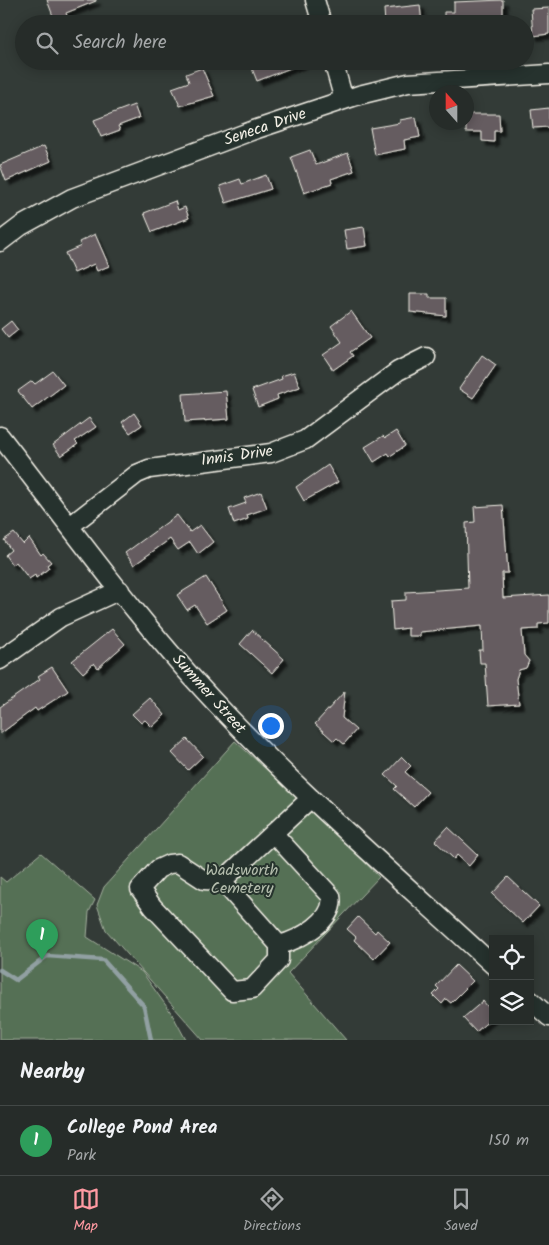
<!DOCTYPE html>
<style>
body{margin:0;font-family:Kalam,sans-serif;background:#323835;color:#f1f3f6}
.controls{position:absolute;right:15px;bottom:15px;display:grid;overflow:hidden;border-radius:0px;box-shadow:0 2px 12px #0003}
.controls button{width:45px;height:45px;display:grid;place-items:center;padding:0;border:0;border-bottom:1px solid #424846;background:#262c29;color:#f1f3f6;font:25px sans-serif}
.compass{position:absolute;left:429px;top:85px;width:45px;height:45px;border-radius:50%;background:#262c29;box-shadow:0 2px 12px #0003;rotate:339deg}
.you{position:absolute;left:270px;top:725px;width:18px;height:18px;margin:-12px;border:4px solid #fff;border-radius:50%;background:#1a73e8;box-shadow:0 0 0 8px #1a73e833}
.badge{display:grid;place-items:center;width:32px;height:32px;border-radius:50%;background:#ff9aa2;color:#fff;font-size:16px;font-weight:700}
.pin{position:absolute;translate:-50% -41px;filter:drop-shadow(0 1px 2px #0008)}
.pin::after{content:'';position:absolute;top:26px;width:18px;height:15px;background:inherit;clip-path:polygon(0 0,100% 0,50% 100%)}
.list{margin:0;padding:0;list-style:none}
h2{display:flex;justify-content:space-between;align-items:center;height:65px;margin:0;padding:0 20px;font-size:21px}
h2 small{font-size:16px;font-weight:400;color:#a4a7a8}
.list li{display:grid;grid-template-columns:32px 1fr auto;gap:15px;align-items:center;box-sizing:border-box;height:70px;padding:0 20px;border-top:1px solid #424846}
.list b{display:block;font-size:19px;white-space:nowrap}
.list p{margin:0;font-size:16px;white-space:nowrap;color:#a4a7a8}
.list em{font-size:16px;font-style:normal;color:#a4a7a8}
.icon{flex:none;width:28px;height:28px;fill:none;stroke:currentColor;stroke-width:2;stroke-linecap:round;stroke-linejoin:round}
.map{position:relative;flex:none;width:549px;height:1040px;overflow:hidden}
.search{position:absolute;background:#262c29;box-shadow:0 2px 12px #0003;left:15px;right:15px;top:15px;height:55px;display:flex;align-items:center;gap:12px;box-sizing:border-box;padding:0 18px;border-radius:28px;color:#a4a7a8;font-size:19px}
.sheet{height:135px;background:#262c29}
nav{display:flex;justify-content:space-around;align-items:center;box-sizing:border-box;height:70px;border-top:1px solid #424846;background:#262c29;font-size:14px;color:#a4a7a8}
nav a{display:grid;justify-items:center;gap:2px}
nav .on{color:#ff9aa2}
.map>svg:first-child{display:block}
.green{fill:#556f55;stroke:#a4b09e}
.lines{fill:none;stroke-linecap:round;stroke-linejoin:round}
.stream{stroke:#91a0a2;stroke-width:4.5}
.building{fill:#655c60;stroke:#f4f1e8;filter:url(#shadow)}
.minor-casing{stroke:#f4f1e8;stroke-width:21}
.minor{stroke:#26332d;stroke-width:18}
.labels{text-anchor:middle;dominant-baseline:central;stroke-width:4;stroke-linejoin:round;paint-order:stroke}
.street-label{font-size:16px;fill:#f4f1e8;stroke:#26332d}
.park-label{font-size:16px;fill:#b4bdad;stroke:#26332d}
</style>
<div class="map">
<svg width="549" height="1040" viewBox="0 0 549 1040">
<defs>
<filter id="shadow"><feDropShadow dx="4.5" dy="4.5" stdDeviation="1" flood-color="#0009"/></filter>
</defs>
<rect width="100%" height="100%" fill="#333b37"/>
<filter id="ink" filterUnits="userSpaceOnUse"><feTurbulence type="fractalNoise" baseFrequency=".02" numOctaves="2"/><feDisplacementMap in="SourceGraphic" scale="10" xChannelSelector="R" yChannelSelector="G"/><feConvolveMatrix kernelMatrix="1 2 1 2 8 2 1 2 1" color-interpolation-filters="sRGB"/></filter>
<g filter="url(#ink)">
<!-- green -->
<path class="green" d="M235,741L343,839L379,877L288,973L346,1040H203L106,930L97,905L104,887Z
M41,853L95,900L89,912L87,937L142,972L172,1014L186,1040H0V877L6,882Z"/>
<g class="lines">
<!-- stream -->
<path class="stream" d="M0,970L16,980L47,956L103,960L144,1006L151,1040"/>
</g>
<!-- building -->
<path class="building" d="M47,0H96V1L66,13L70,24H56Z
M503,0V17H482L483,24H444V12H454V2Z
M420,5L422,24H385L384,9Z
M549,8V34L533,36L531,9Z
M249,61H306V62L257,81Z
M202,68L214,96L180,106L172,88L189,82L186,74Z
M134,105L139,118L118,126L120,130L101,137L94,120Z
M549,108V127L533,128L531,110Z
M466,114H499L500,131H494V142L482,141V132H466Z
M416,117L420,137L404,140L405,149L375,155L370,128L400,123V120Z
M44,146L51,161L6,181L0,165Z
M310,150L316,165L348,153L354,171L331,179L332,183L304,193L291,157Z
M266,175L271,189L226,203L220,186L240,179L242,184Z
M175,201L178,210L185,207L189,218L152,232L144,213Z
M364,227L367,246L347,249L344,230Z
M95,234L109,266L97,271L94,264L74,273L65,253L81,246L79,242Z
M410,294H429V298H446V316L410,312Z
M351,311L370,338L350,352L353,356L333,370L323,355L342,342L331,326Z
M11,321L18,330L8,338L1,329Z
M482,355L496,365L473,398L459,389Z
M53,371L64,385L32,409L18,391L32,381L35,384Z
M294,372L300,387L277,395L278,399L258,407L252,390L282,379L281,376Z
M226,391L229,419L185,422L183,394Z
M134,413L142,425L130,433L122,422Z
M89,418L96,427L75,441L78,444L61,456L53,445Z
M396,431L405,446L390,456L388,453L374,462L365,447L383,436L385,438Z
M328,465L338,482L304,501L296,487Z
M261,492L267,508L247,515L248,519L234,524L229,509L246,503L244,498Z
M503,505L508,573H502L503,598L549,595V623L538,624V629L522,630L524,655L529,661L526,668L519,670L516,679L519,704L488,706L485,663H480L479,650H483L482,626L420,632V636H408V628L393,630L391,601L406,600V592L468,588L466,523L475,522L474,507Z
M177,515L190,532L200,525L213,542L198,554L190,542L178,550L170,539L134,565L125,553Z
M14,533L23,544L29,538L41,555L43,553L51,562L47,565L49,568L36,578L35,575L29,579L16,562L12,565L5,555L11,550L4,540Z
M206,577L227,610L207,623L195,605L187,610L177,595Z
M112,629L125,644L98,668L94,663L83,673L72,661Z
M252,630L284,659L272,673L240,644Z
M52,667L68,691L37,711L35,708L0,734V707L40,679L38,676Z
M345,691L342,718L356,730L344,744L337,738L334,741L315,724Z
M150,698L165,715L152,727L145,720L141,723L132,714Z
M187,739L203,756L188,770L172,753Z
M402,757L411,766L405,772L428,792L414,807L394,789L397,786L385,775Z
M448,827L478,855L469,866L457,855L454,859L435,841Z
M508,877L539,906L523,923L492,894Z
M358,917L375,933L377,930L390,942L374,959L354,940L356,937L347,929Z
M456,965L473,981L451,1003L446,999L442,1004L433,995L439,989L436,986Z
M483,1001L493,1013V1017L476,1032L463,1018Z"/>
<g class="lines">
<!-- minor casing -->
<g class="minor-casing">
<path id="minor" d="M315,0L322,24
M333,61L344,100
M0,242L21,226L72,198L254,130L359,95L408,83L549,74
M0,436C73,530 143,628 226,714C310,802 403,882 493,965
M70,526L137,474L149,469L271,453L305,440L398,371L426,357
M0,660L61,617L120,590
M222,881L204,880L178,863L169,864L158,869L140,889L153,907L232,991L252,989L279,960V945C299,940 336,920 331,896L273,833
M222,881L311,798
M222,881L279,945
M530,1000L549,1017"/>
</g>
<!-- minor -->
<use href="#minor" class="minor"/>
</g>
</g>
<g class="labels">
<!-- street labels -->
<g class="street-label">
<text transform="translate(265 127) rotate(-19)">Seneca Drive</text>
<text transform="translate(237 456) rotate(-8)">Innis Drive</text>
<text transform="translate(209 694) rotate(48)">Summer Street</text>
</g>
<!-- park labels -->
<g class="park-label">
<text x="242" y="870">Wadsworth<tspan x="242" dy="18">Cemetery</tspan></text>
</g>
</g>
</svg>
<div class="controls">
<button><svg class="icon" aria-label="locate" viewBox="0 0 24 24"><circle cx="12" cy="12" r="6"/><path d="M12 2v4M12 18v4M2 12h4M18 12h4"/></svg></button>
<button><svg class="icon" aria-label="layers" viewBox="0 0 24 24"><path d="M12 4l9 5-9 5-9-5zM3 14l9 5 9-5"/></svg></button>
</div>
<svg class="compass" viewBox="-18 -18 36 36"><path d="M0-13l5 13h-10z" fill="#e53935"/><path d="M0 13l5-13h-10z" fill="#a4a7a8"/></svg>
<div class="you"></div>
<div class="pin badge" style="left:42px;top:960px;background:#2e9e5b">1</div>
<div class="search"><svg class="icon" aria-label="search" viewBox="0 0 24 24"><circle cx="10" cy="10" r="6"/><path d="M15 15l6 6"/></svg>Search here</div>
</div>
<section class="sheet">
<h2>Nearby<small></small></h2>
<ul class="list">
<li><span class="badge" style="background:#2e9e5b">1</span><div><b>College Pond Area</b><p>Park</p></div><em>150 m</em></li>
</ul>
</section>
<nav>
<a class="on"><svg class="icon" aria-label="map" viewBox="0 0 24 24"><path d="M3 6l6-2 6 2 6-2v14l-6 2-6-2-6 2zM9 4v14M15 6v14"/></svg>Map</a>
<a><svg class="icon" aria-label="directions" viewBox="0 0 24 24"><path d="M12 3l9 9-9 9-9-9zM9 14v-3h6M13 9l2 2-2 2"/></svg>Directions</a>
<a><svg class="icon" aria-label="saved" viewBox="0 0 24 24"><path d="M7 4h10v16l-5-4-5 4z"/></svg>Saved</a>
</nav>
